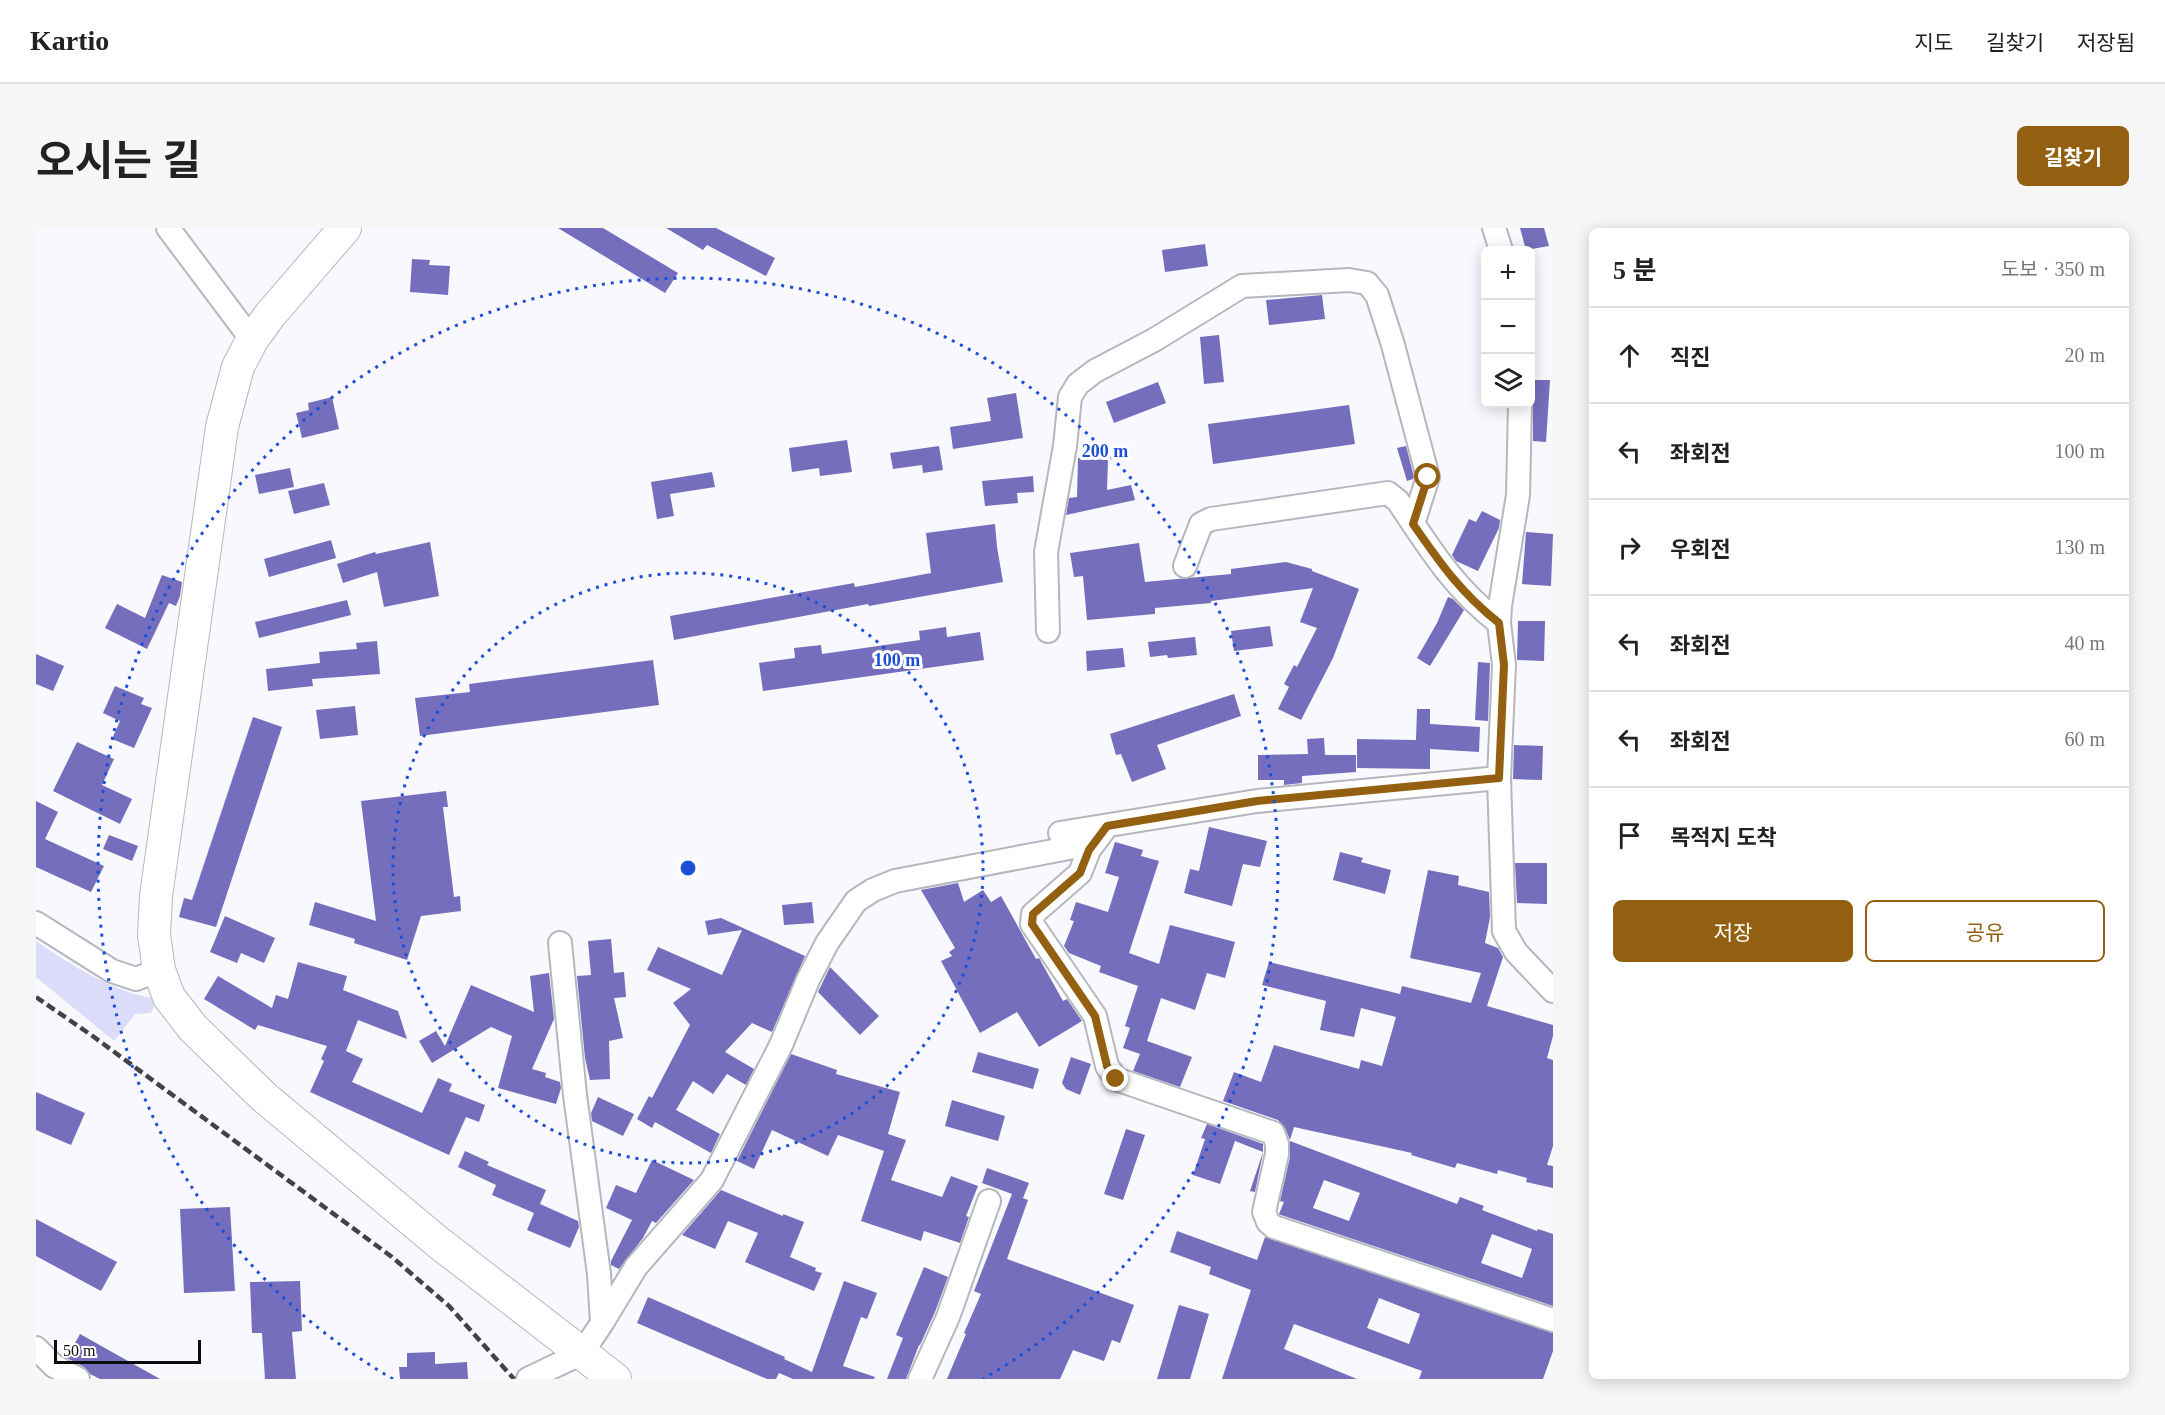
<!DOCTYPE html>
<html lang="ko">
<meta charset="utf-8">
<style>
body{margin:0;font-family:"Times New Roman","Noto Sans KR",serif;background:#f6f6f6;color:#222}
.controls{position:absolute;right:18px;top:18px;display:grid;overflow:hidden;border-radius:9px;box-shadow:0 3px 15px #0003}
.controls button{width:54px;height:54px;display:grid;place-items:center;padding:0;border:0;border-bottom:2px solid #e0e0e0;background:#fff;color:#222;font:30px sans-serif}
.scale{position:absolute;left:18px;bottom:15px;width:147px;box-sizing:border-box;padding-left:6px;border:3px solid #0c0c0f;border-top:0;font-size:16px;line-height:21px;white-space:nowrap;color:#0c0c0f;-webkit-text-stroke:4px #fff;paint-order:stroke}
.stop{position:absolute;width:18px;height:18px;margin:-14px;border:4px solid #936012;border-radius:50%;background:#fff}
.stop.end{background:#936012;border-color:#fff;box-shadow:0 2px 6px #0008}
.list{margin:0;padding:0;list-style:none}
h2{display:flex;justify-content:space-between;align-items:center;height:78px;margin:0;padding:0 24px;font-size:26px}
h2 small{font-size:20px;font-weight:400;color:#767676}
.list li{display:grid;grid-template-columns:39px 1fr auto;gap:18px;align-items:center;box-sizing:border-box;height:96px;padding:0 24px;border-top:2px solid #e0e0e0}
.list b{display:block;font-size:22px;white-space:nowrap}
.list em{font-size:20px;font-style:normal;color:#767676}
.actions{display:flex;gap:12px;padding:18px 24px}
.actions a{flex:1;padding:14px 0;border:2px solid #936012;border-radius:9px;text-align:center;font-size:21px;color:#936012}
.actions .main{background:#936012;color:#fff}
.icon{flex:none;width:33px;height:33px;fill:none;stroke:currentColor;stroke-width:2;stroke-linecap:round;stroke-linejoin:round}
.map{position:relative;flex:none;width:1517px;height:1151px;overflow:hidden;border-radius:9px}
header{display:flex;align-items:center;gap:36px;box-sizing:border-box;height:84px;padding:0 30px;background:#fff;border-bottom:2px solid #e0e0e0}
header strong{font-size:28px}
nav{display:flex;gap:33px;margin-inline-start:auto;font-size:21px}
.intro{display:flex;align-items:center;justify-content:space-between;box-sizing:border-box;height:144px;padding:0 36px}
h1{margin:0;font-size:42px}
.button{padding:15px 27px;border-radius:9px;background:#936012;color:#fff;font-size:21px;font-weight:700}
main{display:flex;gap:36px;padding:0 36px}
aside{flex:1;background:#fff;border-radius:9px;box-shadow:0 3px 15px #0003}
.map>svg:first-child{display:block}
.green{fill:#dbdbfa}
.building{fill:#746ebc;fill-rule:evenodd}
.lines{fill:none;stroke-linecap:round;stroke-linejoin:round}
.street-casing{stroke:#b6b7be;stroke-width:26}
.secondary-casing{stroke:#b6b7be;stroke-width:34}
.street{stroke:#fff;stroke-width:22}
.secondary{stroke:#fff;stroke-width:32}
.rail{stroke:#434346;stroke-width:4.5;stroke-dasharray:9 4.5;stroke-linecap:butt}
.route{stroke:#936012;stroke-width:8}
.ring{fill:none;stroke:#1d4ed8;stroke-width:3;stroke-dasharray:3 6}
.centre{fill:#1d4ed8;stroke:#fff;stroke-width:3}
.ring-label{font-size:18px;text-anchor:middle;font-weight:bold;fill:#1d4ed8;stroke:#fff;stroke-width:6;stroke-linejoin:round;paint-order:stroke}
</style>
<header>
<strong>Kartio</strong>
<nav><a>지도</a><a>길찾기</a><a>저장됨</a></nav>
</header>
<div class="intro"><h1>오시는 길</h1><a class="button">길찾기</a></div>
<main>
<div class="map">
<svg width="1517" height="1151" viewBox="0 0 1517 1151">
<rect width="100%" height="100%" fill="#f8f8fe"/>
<!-- green -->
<path class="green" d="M0,713C37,738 76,764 121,771L115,785L99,786L78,813L0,749Z"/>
<!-- building -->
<path class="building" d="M522,0H567L642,45L629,65Z
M630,0H680L739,30L730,48L671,17L667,22Z
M1484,0H1508L1513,18L1490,22Z
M1169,16L1172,38L1129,44L1126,22Z
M376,31L394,32L393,37L414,38L412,67L374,64Z
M1286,67L1289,91L1233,97L1230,72Z
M1183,107L1188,154L1168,156L1164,109Z
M1495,152H1514L1510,214L1497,213V176L1495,168Z
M1122,154L1130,175L1078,195L1070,174Z
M980,165L987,210L917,221L914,199L955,193L951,170Z
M296,169L303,201L266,210L260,185L273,182L272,175Z
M1313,177L1319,216L1177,236L1172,196Z
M811,212L816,244L784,248L783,240L756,244L753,220Z
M903,218L907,242L887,245L886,237L857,241L854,225Z
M1370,218L1378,249L1377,251L1371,253L1361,220Z
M1042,230L1072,232L1071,262L1095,257L1099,272L1030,287L1033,270L1041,269Z
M254,240L258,259L223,266L219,247Z
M676,244L679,259L634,266L638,288L621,291L615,254Z
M997,248L998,264L981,265L982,275L949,278L946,253Z
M288,255L294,277L258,286L252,263Z
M1446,283L1464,292L1463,300L1442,343L1420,333L1416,327L1433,291L1440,294Z
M959,296L961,319L967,354L833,378L832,376L638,412L634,388L818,355L819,359L895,345L890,305Z
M1490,304L1517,306L1515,358L1486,356Z
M295,312L300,330L233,349L228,331Z
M394,314L403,368L348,379L341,344L307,355L301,336L339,324L340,326Z
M1103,315L1109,354L1195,346V341L1250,334L1276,341V343L1323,361L1297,430L1265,492L1242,481L1253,459L1248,456L1258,437L1261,439L1281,400L1264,394L1277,360L1175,373V375L1119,380V386L1051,392L1047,348L1038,349L1034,325Z
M126,347L146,354L144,368L140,378L133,375L111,421L69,400L81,376L109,390Z
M1412,369L1417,371L1428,382L1394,438L1381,430L1401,395Z
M311,372L315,387L223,410L219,394Z
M1482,393H1509L1508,433L1481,432Z
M1234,398L1237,418L1198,423L1195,403Z
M910,399L911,409L944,404L948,432L727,463L723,435L759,430L758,420L785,417L786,426L884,412L883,403Z
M1159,409L1161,427L1132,430L1131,427L1114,429L1112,414Z
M341,413L344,446L276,451L277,458L232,463L230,441L284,435L283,424L321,421L320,415Z
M1087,420L1089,439L1051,443L1050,423Z
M0,426L28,438L17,463L0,456Z
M617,432L623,477L384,508L379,470L434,464L433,456Z
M1442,434L1454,435L1452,493L1439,492Z
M79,458L108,470L105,476L116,480L98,520L76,511L84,493L67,485Z
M1198,466L1205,488L1121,517L1130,541L1096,554L1085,526L1080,527L1074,506Z
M319,478L322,507L284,511L280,482Z
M1381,481H1394V496L1444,499L1443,524L1394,521V541L1321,540V511L1380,512Z
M217,489L246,499L180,699L143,689L148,670L156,672Z
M1288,510L1289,527H1320V544L1266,548V555L1248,557V552H1222V527L1272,526L1271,511Z
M41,514L78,531L66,557L96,571L84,596L17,563Z
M1478,517L1507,518L1506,552L1477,551Z
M410,563L412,579H407L418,669L424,668L425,683L385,688L371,732L318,715L319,711L273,697L279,674L340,693L325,573Z
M0,573L22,584L9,611L68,638L55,664L0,639Z
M1173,599L1231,613L1224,639L1207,636L1196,678L1148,665L1154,641L1163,643Z
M73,607L102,618L96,633L67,621Z
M1079,614L1107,622L1105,628L1123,633L1093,725L1123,736L1134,697L1199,714L1189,750L1171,745L1159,782L1125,770L1111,813L1156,829L1144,859L1097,843L1104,826L1087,820L1094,800L1089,798L1102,758L1063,744L1065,738L1033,725L1028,718L1038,693L1034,692L1040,674L1072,684L1083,649L1069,645Z
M1304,624L1327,630L1325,634L1355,642L1349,666L1297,652Z
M1479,635H1511V676L1481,675Z
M1392,642L1423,648L1422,657L1453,664L1454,689L1449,715L1462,720L1467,729L1451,778L1517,797V808L1511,830L1517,832V918L1511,937L1517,938V960L1490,954L1491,950L1462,942L1461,946L1421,935L1419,940L1375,927L1376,925L1258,899L1254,912L1249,900L1242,892L1187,873L1198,844L1225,854L1238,817L1323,841L1325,832L1346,838L1360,789L1325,780L1318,809L1284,802L1290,773L1226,757L1233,734L1364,766L1366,758L1435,775L1445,745L1374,730Z
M922,655L928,674L947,662L955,674L965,668L1000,731L1003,730L1027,773L1031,771L1046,793L1003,819L981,784L944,805L905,733L916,728L913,724L919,720L885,662Z
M776,674L778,695L748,697L746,677Z
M189,688L239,710L228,735L205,725L201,735L174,724Z
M685,690L769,728L736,804L716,795L689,824L718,841L710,857L691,846L677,866L657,853L640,882L684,906L675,925L619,894L616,900L601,891L613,868L616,870L654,797L637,775L655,761L611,742L622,719L686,747L706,702L672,707L669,693Z
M575,711L578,745L588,744L590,769L578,770L587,810L573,813L574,851L554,852L549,830L541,748L555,747L552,713Z
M262,734L311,748L307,762L362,783L371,811L322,792L310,823L327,831L316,854L386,885L402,850L416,856L413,863L449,877L443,894L430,889L413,927L274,864L288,833L285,831L291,818L222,797L219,802L168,771L182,748L236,780L240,767L252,771Z
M794,739L843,788L824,807L782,764Z
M513,745L518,791L496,841L510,845L509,849L524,854L525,860L520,876L462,860L476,808L455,799L396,835L383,813L400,803L409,818L435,757L498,784L494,748Z
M942,824L1003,841L997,861L936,844Z
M755,826L801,842L800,846L864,864L852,906L870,912L855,952L906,969L915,948L942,958L930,988L933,989L924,1015L888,1003L885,1013L825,993L848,923L802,907L792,928L736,902L718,941L701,933Z
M1035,829L1055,836L1044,867L1030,861L1026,855Z
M0,864L49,885L35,917L0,902Z
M562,869L598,886L587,908L556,893L555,885Z
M916,872L969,888L962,913L909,898Z
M1171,896L1227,916V925L1219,964L1214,963L1227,924L1199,913L1184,956L1157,947L1169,911L1165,910Z
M1090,901L1109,907L1087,972L1068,966Z
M1254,913L1421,976L1424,969L1448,978L1446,982L1501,1003L1502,1001L1517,1006V1078L1245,987L1243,986L1248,974L1244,973L1254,929ZM1288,952L1324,965L1313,993L1277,980ZM1456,1006L1496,1021L1486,1050L1445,1035Z
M429,923L453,934L451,937L510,962L504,976L542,993L543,999L534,1020L491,1002L498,985L456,967L460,957L422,939Z
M616,932L658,952L620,995L616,993L607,1010L583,1041L575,1037V1033L596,992L570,980L580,957L600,965Z
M951,940L993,955L987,970L984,969L992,972L971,1031L1098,1077L1084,1115L1076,1112L1068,1133L1037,1122L1024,1151H911L930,1106L928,1105L945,1066L938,1063L976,966L946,955Z
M685,962L747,988V986L768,994L754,1029L780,1040L779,1043L786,1045L778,1063L709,1034L722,1005L692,993L679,1021L646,1007Z
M194,979L199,1063L148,1065L144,981Z
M0,991L81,1034L65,1063L0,1028Z
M1141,1003L1221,1032L1229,1009L1517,1105V1123L1507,1151H1383L1386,1143L1258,1096L1248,1121L1321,1151H1186L1215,1062L1173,1046L1175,1039L1134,1024ZM1343,1070L1384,1086L1373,1116L1331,1100Z
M888,1039L912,1049L899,1084L884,1117H883L870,1151H851L867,1110L860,1107Z
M264,1053L266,1103L256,1104L260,1151H229L226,1105H216L214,1054Z
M808,1053L841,1065L831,1091L825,1089L807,1138L839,1149L838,1151H757L743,1145L740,1151H731L601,1095L612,1069L749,1129L748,1131L776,1144Z
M1143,1077L1173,1086L1154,1151H1121Z
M44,1106L124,1151H64L54,1146L48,1139L31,1130Z
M399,1124V1136L431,1134L432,1151H364L363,1139H371V1125Z"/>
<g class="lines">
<!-- street casing -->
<g class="street-casing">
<path id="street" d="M132,0L216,112
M1458,0L1465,22
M1484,176L1482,267L1464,378L1463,395L1468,437L1463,550L1468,703L1480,724L1517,763
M1149,338L1165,296L1175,291L1352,265L1362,273C1394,321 1417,359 1463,395
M1012,403L1010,324L1029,218L1034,169L1042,156L1059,143L1118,112L1206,58L1313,52L1331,55L1341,67L1357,117L1392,249L1377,296
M1071,598L1053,622L1044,645L997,686L996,696L1059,788L1071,838L1080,851L1237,905L1241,916V926L1228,984L1232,994L1238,999L1517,1092
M1024,605L1221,573L1463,550
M0,695L76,743L100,751L123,742
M566,1095L600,1039L676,952L745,817L772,752L791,715L820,673L837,662L859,653L1033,620L1064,601
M0,1120L18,1138L42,1151
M492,1151L546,1125L566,1095L563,1046L539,867L524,715
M884,1151L912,1089L953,973"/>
</g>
<!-- secondary casing -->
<g class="secondary-casing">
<path id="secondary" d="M309,0L234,87L216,112L202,139L186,199L120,668L118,707L123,742L133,769L157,800L228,869L403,1015L579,1151"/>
</g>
<!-- street -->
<use href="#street" class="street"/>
<!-- secondary -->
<use href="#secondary" class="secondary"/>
<!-- rail -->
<path class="rail" d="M0,769L58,809L356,1029L413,1078L478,1151"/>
</g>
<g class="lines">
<!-- route -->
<path class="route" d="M1080,851L1071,838L1059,788L996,696L997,686L1044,645L1053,622L1071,598L1221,573L1463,550L1468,437L1463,395C1425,365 1404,335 1377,296L1392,249"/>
</g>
<!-- distance rings -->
<g class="ring">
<circle cx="652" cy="640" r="295"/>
<path d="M357 1151A590 590 0 1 1 947 1151"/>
</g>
<circle cx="652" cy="640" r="9" class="centre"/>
<g class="ring-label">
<text x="1069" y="229">200 m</text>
<text x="861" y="438">100 m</text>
</g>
</svg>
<div class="controls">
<button>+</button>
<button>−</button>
<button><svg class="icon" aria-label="layers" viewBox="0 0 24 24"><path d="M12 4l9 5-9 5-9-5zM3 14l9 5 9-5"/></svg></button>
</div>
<div class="scale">50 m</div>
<div class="stop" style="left:1392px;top:249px"></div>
<div class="stop end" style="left:1080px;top:851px"></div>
</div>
<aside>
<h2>5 분<small>도보 · 350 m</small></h2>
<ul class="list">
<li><svg class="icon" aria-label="ahead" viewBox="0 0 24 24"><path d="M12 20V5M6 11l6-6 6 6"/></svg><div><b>직진</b></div><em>20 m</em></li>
<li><svg class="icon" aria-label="left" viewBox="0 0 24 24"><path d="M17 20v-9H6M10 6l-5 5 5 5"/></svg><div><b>좌회전</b></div><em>100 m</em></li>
<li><svg class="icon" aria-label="right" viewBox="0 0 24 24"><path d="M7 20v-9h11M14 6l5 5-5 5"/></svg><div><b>우회전</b></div><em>130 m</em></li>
<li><svg class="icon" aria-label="left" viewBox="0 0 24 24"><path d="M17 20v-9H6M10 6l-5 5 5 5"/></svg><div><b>좌회전</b></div><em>40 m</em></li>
<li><svg class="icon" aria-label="left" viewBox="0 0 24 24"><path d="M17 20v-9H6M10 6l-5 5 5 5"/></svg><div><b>좌회전</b></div><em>60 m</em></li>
<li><svg class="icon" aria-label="arrive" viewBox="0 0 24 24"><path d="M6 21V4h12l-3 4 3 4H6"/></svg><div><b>목적지 도착</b></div></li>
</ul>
<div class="actions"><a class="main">저장</a><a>공유</a></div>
</aside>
</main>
